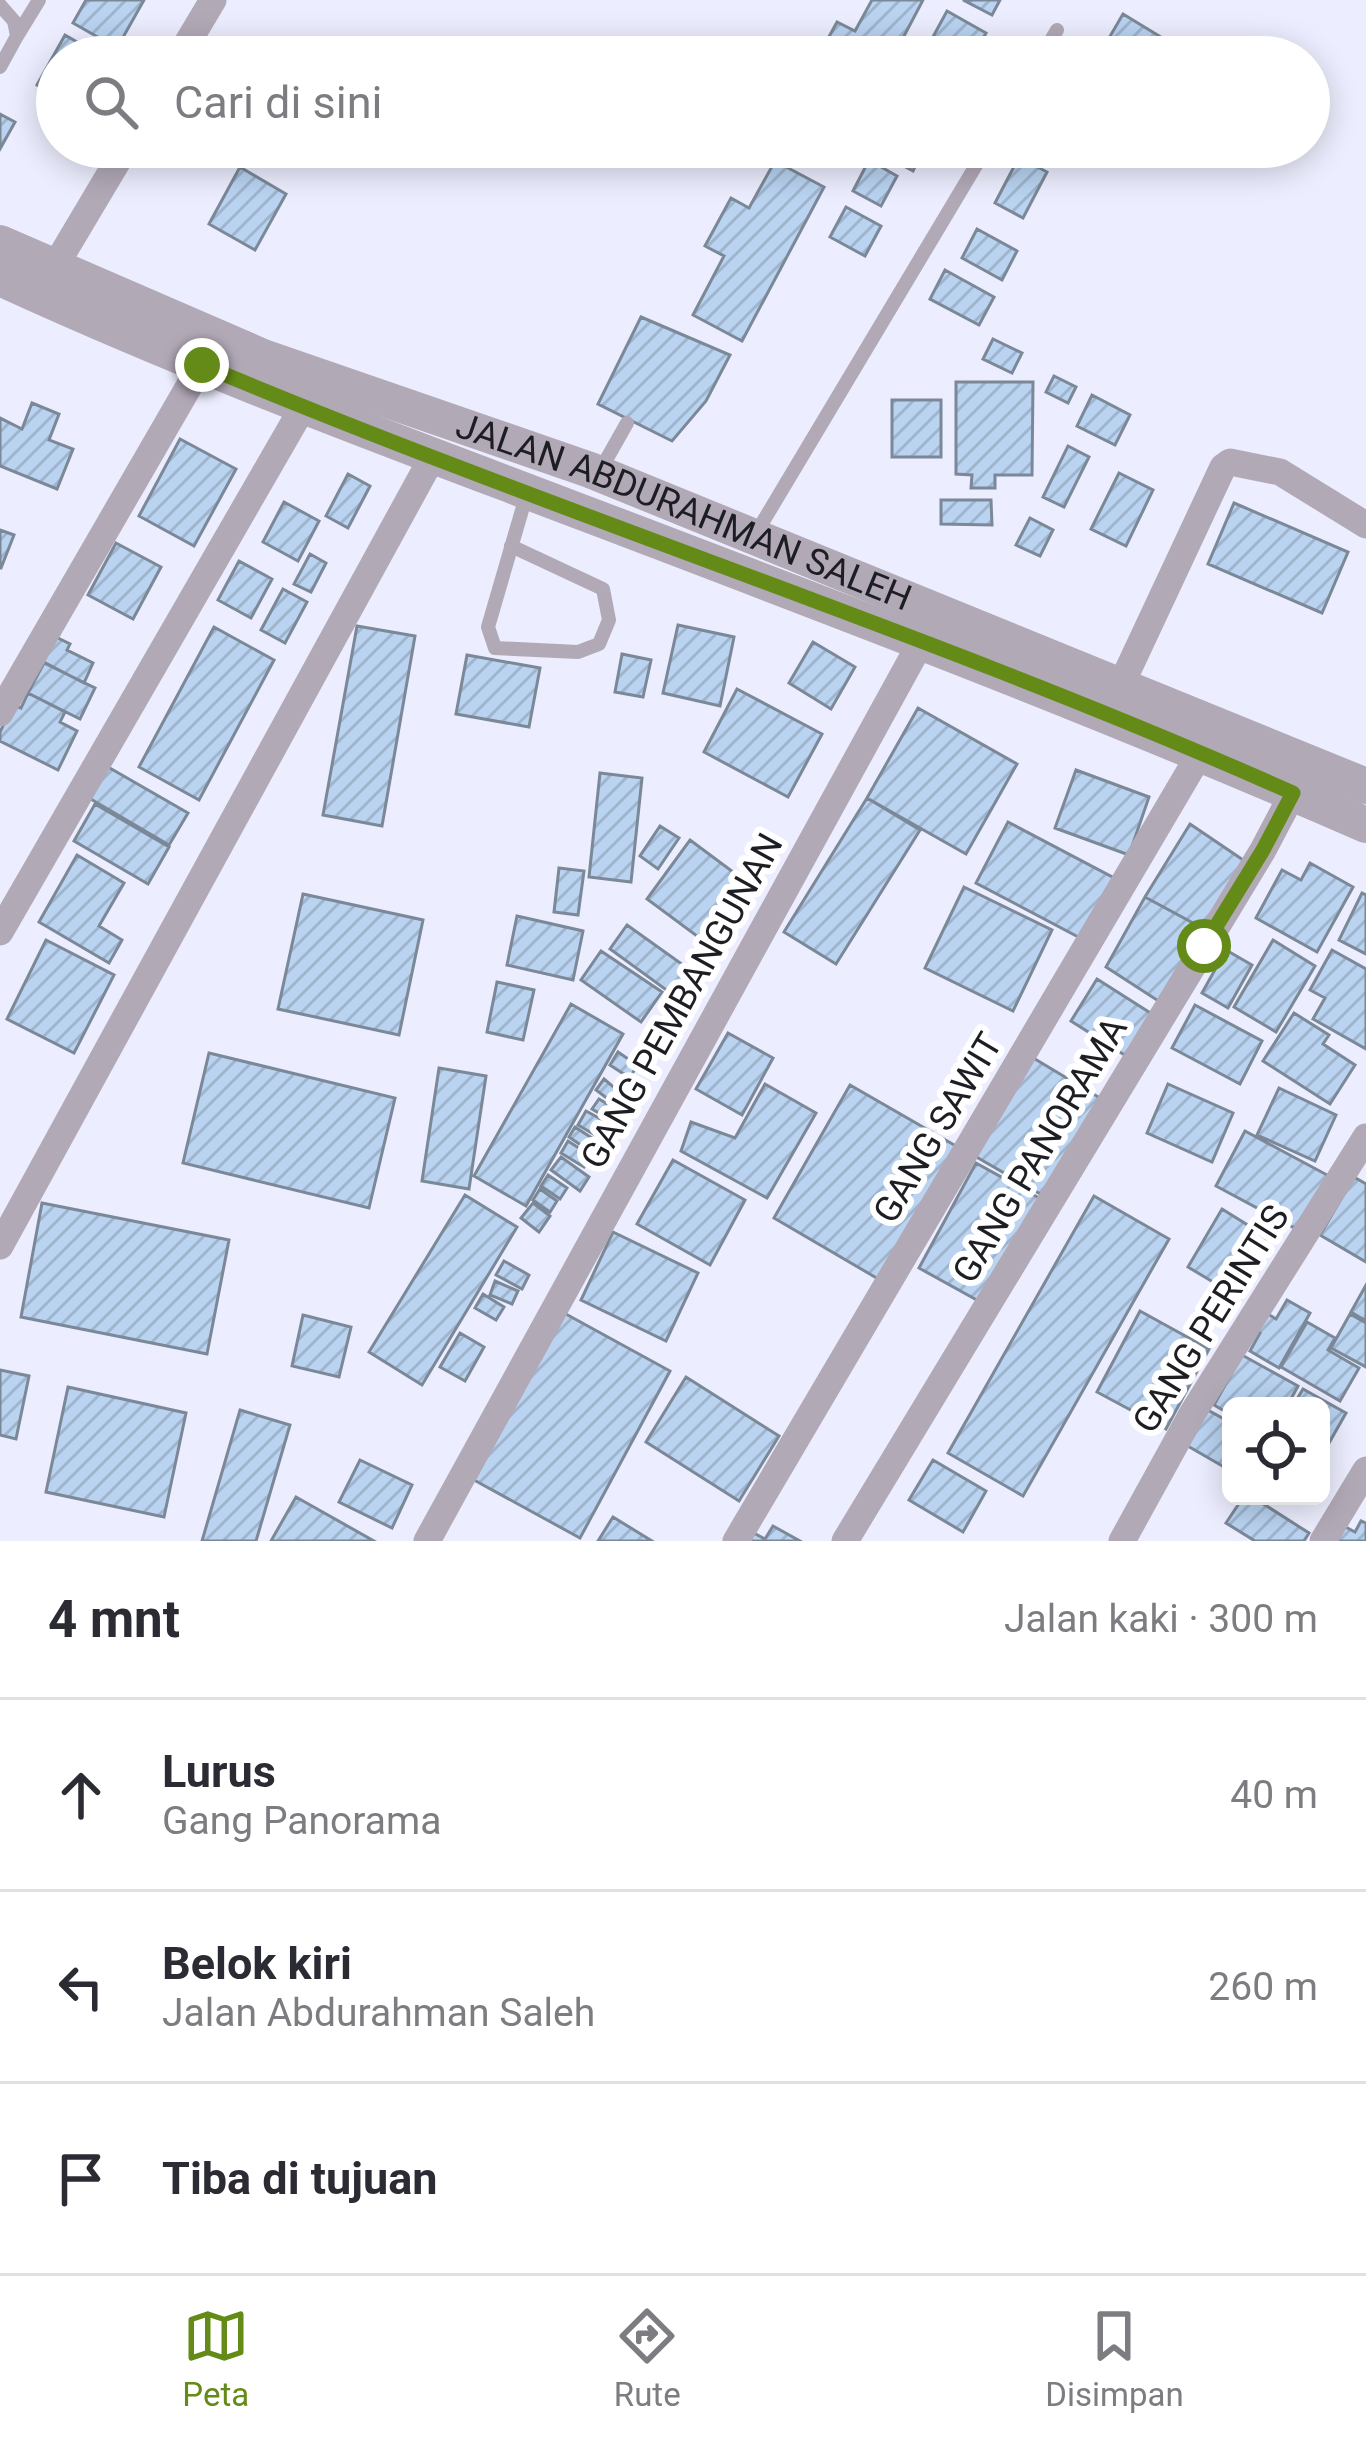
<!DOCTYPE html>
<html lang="id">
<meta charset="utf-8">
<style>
body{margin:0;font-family:Roboto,sans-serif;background:#f2f2f3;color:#2b2b33}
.controls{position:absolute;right:36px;bottom:36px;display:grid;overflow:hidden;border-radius:18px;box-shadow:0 6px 30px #0003}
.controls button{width:108px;height:108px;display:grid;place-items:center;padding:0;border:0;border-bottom:3px solid #e1e1e2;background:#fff;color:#2b2b33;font:60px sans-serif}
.stop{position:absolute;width:36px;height:36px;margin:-27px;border:9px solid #648b17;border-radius:50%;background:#fff}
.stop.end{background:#648b17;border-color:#fff;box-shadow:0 3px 12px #0008}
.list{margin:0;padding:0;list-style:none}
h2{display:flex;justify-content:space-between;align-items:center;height:156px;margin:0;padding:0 48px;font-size:51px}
h2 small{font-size:39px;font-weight:400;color:#7c7c81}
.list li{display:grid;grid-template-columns:78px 1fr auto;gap:36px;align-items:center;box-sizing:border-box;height:192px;padding:0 48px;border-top:3px solid #e1e1e2}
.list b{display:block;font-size:45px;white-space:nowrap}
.list p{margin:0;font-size:39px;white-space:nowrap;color:#7c7c81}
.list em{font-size:39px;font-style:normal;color:#7c7c81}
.icon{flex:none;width:66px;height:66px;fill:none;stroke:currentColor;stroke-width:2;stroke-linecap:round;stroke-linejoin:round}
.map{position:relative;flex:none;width:1366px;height:1541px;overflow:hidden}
.search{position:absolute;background:#fff;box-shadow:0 6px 30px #0003;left:36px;right:36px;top:36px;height:132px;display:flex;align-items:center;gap:30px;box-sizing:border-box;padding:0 42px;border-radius:66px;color:#7c7c81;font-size:45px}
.sheet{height:732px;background:#fff}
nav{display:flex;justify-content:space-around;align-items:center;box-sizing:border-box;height:168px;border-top:3px solid #e1e1e2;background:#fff;font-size:33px;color:#7c7c81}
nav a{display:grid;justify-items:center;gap:6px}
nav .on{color:#648b17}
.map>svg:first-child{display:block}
.building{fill:url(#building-hatch);stroke:#7b8897;stroke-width:3}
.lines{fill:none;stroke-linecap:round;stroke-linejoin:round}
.service{stroke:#b2a9b7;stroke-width:14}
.minor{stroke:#b2a9b7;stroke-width:27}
.tertiary{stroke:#b2a9b7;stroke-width:36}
.route{stroke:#648b17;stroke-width:15}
.labels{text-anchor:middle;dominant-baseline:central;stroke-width:12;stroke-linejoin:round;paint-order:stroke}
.street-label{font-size:36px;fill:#1d1d24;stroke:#fff}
</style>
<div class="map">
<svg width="1366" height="1541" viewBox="0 0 1366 1541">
<defs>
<pattern id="building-hatch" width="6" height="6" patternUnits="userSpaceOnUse" patternTransform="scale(3)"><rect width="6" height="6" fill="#b9d3f1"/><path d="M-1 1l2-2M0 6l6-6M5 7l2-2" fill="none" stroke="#9fb5ce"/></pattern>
</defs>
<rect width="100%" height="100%" fill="#ecedfe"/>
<!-- building -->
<path class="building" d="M86,0H144L117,48L73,23Z
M872,0H923L893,57H818L837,22L855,31Z
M963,0H1000L992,15Z
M947,11L986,33L973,57H922Z
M1123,14L1169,42L1160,57H1098Z
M65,35L103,57H57V97L37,85Z
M0,114L15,122L0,149Z
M879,147H925L913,171L876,151Z
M1019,157L1047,172L1023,218L995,203Z
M869,160L897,176L881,206L853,191Z
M775,161L824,187L742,341L693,315L724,256L705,246L731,198L749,208Z
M240,167L286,194L255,250L209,224Z
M846,207L881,226L865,256L830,237Z
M977,229L1017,251L1002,280L962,258Z
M945,270L994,297L979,325L930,299Z
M641,317L730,355L706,401L672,441L598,404Z
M993,339L1022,353L1012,373L983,359Z
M1054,376L1076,387L1068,403L1046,392Z
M956,382H1033L1032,475H995V488H971L972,475L956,474Z
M1092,395L1130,415L1115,445L1077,426Z
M892,400H941V457H892Z
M32,403L59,414L49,440L73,449L57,489L0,466V418L22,429Z
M180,439L236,469L194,546L139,516Z
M1068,446L1089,457L1064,507L1043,497Z
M1119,473L1153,490L1126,546L1091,529Z
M348,474L370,486L348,528L326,516Z
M941,500H991L992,525L941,524Z
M284,502L319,521L298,561L263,542Z
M1234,503L1348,552L1322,613L1208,564Z
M1030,518L1053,530L1040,556L1016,545Z
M0,530L14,535L1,568H0Z
M116,543L161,567L133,619L88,595Z
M310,554L326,563L311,592L294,584Z
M239,561L272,579L251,618L218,600Z
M283,589L307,602L285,643L261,630Z
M678,625L734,637L720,706L663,693Z
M357,626L415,636L382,826L323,815Z
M214,627L274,660L199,800L139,767Z
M52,635L70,644L67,650L93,663L84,683L40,660Z
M813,642L855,667L831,709L789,683Z
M622,654L651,660L643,697L615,692Z
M467,655L540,668L529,727L456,714Z
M44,663L95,688L80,719L28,693Z
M737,689L822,734L788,797L704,752Z
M28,693L65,712L60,722L77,731L58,770L0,741V732L13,705L21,708Z
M918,708L1017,764L966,854L867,798Z
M108,767L188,813L169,845L89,798Z
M1076,770L1149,797L1129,855L1055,828Z
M600,773L642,778L631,882L589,877Z
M867,798L920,830L836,964L784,932Z
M95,804L169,847L148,884L74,841Z
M1008,822L1116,879L1084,940L976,883Z
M1190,824L1249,864L1206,930L1145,897Z
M660,826L679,838L658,869L640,856Z
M690,840L752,886L709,945L647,899Z
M77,855L124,883L99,926L122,940L109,963L39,922Z
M1310,863L1353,887L1317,952L1256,918L1282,870L1301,880Z
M559,868L584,871L578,915L554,912Z
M964,887L1052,930L1013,1011L925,968Z
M1362,893L1366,895V954L1339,940Z
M303,894L423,920L399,1035L278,1009Z
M1145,897L1206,930L1160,1002L1106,967Z
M517,916L583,931L573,980L507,965Z
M627,925L693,972L676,997L610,949Z
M46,940L114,975L74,1053L7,1019Z
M1273,940L1315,966L1276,1032L1234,1007Z
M1226,950L1252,965L1228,1008L1202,993Z
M1332,950L1366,969V1049L1313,1019L1325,998L1310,990Z
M601,951L662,992L641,1022L581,980Z
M1097,979L1152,1014L1126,1056L1071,1021Z
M497,982L534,990L523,1040L487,1032Z
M571,1004L623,1034L526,1206L474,1176Z
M1195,1005L1262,1041L1240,1084L1172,1048Z
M1294,1013L1329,1035L1323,1044L1355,1065L1330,1104L1263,1061Z
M728,1033L773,1058L742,1115L696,1089Z
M618,1052L637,1065L630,1078L610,1065Z
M209,1053L395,1098L369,1208L183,1163Z
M1030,1056L1105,1101L1049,1199L973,1155Z
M439,1068L486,1076L469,1189L422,1181Z
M604,1079L623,1095L616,1105L596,1090Z
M765,1084L816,1113L767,1198L681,1151L691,1122L735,1138Z
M1168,1084L1233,1113L1212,1162L1147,1133Z
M850,1085L956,1146L880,1280L774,1218Z
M1279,1088L1336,1115L1315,1161L1257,1135Z
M599,1099L627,1116L621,1126L592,1109Z
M586,1111L610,1124L602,1139L578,1125Z
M575,1127L598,1142L591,1152L569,1137Z
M1245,1131L1329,1176L1300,1231L1216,1186Z
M568,1141L591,1156L584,1167L561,1153Z
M561,1157L589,1177L580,1191L551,1170Z
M673,1160L745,1200L710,1265L637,1224Z
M976,1163L1041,1199L984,1304L919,1268Z
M548,1175L567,1188L560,1199L541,1186Z
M1354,1177L1366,1184V1262L1320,1235Z
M540,1189L557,1201L550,1212L533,1200Z
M465,1195L517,1227L422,1385L369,1352Z
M1094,1196L1169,1239L1023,1496L948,1453Z
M42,1203L229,1240L207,1354L21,1317Z
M533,1203L550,1216L539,1232L521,1218Z
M1222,1209L1267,1237L1233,1294L1188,1267Z
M613,1232L698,1273L666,1341L581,1300Z
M504,1261L529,1275L522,1289L496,1275Z
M495,1281L518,1291L512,1304L490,1295Z
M1366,1285V1321L1351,1312Z
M483,1294L504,1307L496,1320L475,1308Z
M1287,1300L1310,1313L1279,1368L1250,1351L1260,1333L1255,1330L1265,1312L1276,1319Z
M1140,1311L1209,1349L1166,1429L1097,1392Z
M564,1313L670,1371L580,1538L474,1480Z
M1350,1314L1366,1323V1367L1331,1348Z
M303,1315L351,1327L339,1377L292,1366Z
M1307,1322L1335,1338L1328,1350L1359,1368L1340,1401L1281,1367Z
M460,1333L484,1347L465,1381L440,1367Z
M1242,1355L1298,1386L1287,1406H1231V1415L1214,1405Z
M0,1370L29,1376L16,1439L0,1435Z
M686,1377L779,1436L739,1501L646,1442Z
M68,1387L186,1413L164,1517L46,1492Z
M1303,1389L1346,1413L1321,1457V1406H1293Z
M1206,1409L1231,1423V1471L1186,1445Z
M240,1410L290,1425L256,1541H202Z
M360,1460L412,1485L392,1528L339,1502Z
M933,1460L986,1491L963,1532L909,1500Z
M1244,1496H1251L1309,1533L1304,1541H1255L1226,1523Z
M296,1497L374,1541H271Z
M613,1517L652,1541H598Z
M1361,1521L1366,1523V1541H1331L1340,1524L1355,1532Z
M773,1526L800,1541H742L748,1530L765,1539Z"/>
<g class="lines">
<!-- service -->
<path class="service" d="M0,5L14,21L17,36L0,67
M17,36L39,0
M1041,57L1057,30
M601,469L627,423
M755,535L987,147
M511,546L603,589L609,620L599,644L578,652L495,648L488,627L527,493"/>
<!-- minor -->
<path class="minor" d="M179,57L213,0
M54,268L126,147
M1120,687L1223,467L1230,462L1280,472L1366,525
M0,713L210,350
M0,932L303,407
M0,1246L433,456
M427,1541L920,644
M736,1541L1201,752
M845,1541L1263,850L1293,793
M1122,1541L1192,1414L1366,1137
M1323,1541L1366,1470"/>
<!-- tertiary -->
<g class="tertiary">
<path id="s1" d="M0,243L263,357L590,470L1366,786"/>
<path d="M0,278C165,354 335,419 505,483C794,593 1083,701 1366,825"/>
</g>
</g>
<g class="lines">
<!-- route -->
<path class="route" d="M202,365C562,516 936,634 1293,793L1263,850L1204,946"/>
</g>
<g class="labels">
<!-- street labels -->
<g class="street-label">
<text stroke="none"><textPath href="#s1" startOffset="735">JALAN ABDURAHMAN SALEH</textPath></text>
<text transform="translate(682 1001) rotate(-61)">GANG PEMBANGUNAN</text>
<text transform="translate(938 1128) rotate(-59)">GANG SAWIT</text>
<text transform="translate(1040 1150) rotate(-59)">GANG PANORAMA</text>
<text transform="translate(1211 1319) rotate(-58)">GANG PERINTIS</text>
</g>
</g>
</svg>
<div class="controls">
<button><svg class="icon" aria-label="locate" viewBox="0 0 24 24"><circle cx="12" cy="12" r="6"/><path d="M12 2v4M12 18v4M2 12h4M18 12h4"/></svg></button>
</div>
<div class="stop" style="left:1204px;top:946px"></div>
<div class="stop end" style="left:202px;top:365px"></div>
<div class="search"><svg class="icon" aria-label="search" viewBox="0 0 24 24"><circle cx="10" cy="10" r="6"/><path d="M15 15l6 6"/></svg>Cari di sini</div>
</div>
<section class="sheet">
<h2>4 mnt<small>Jalan kaki · 300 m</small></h2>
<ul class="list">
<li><svg class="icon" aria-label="ahead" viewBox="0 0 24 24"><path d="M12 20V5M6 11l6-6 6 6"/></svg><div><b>Lurus</b><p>Gang Panorama</p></div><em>40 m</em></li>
<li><svg class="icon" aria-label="left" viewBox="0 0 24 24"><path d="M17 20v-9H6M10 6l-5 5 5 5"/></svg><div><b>Belok kiri</b><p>Jalan Abdurahman Saleh</p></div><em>260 m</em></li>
<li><svg class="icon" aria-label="arrive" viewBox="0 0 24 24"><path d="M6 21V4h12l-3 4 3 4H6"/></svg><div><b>Tiba di tujuan</b></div></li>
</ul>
</section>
<nav>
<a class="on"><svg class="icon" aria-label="map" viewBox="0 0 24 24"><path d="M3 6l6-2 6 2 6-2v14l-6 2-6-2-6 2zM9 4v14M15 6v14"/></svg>Peta</a>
<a><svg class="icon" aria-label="directions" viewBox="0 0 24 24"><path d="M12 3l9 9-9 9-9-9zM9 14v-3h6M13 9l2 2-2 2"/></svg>Rute</a>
<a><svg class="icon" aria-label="saved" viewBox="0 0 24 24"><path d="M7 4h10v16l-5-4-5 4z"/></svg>Disimpan</a>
</nav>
